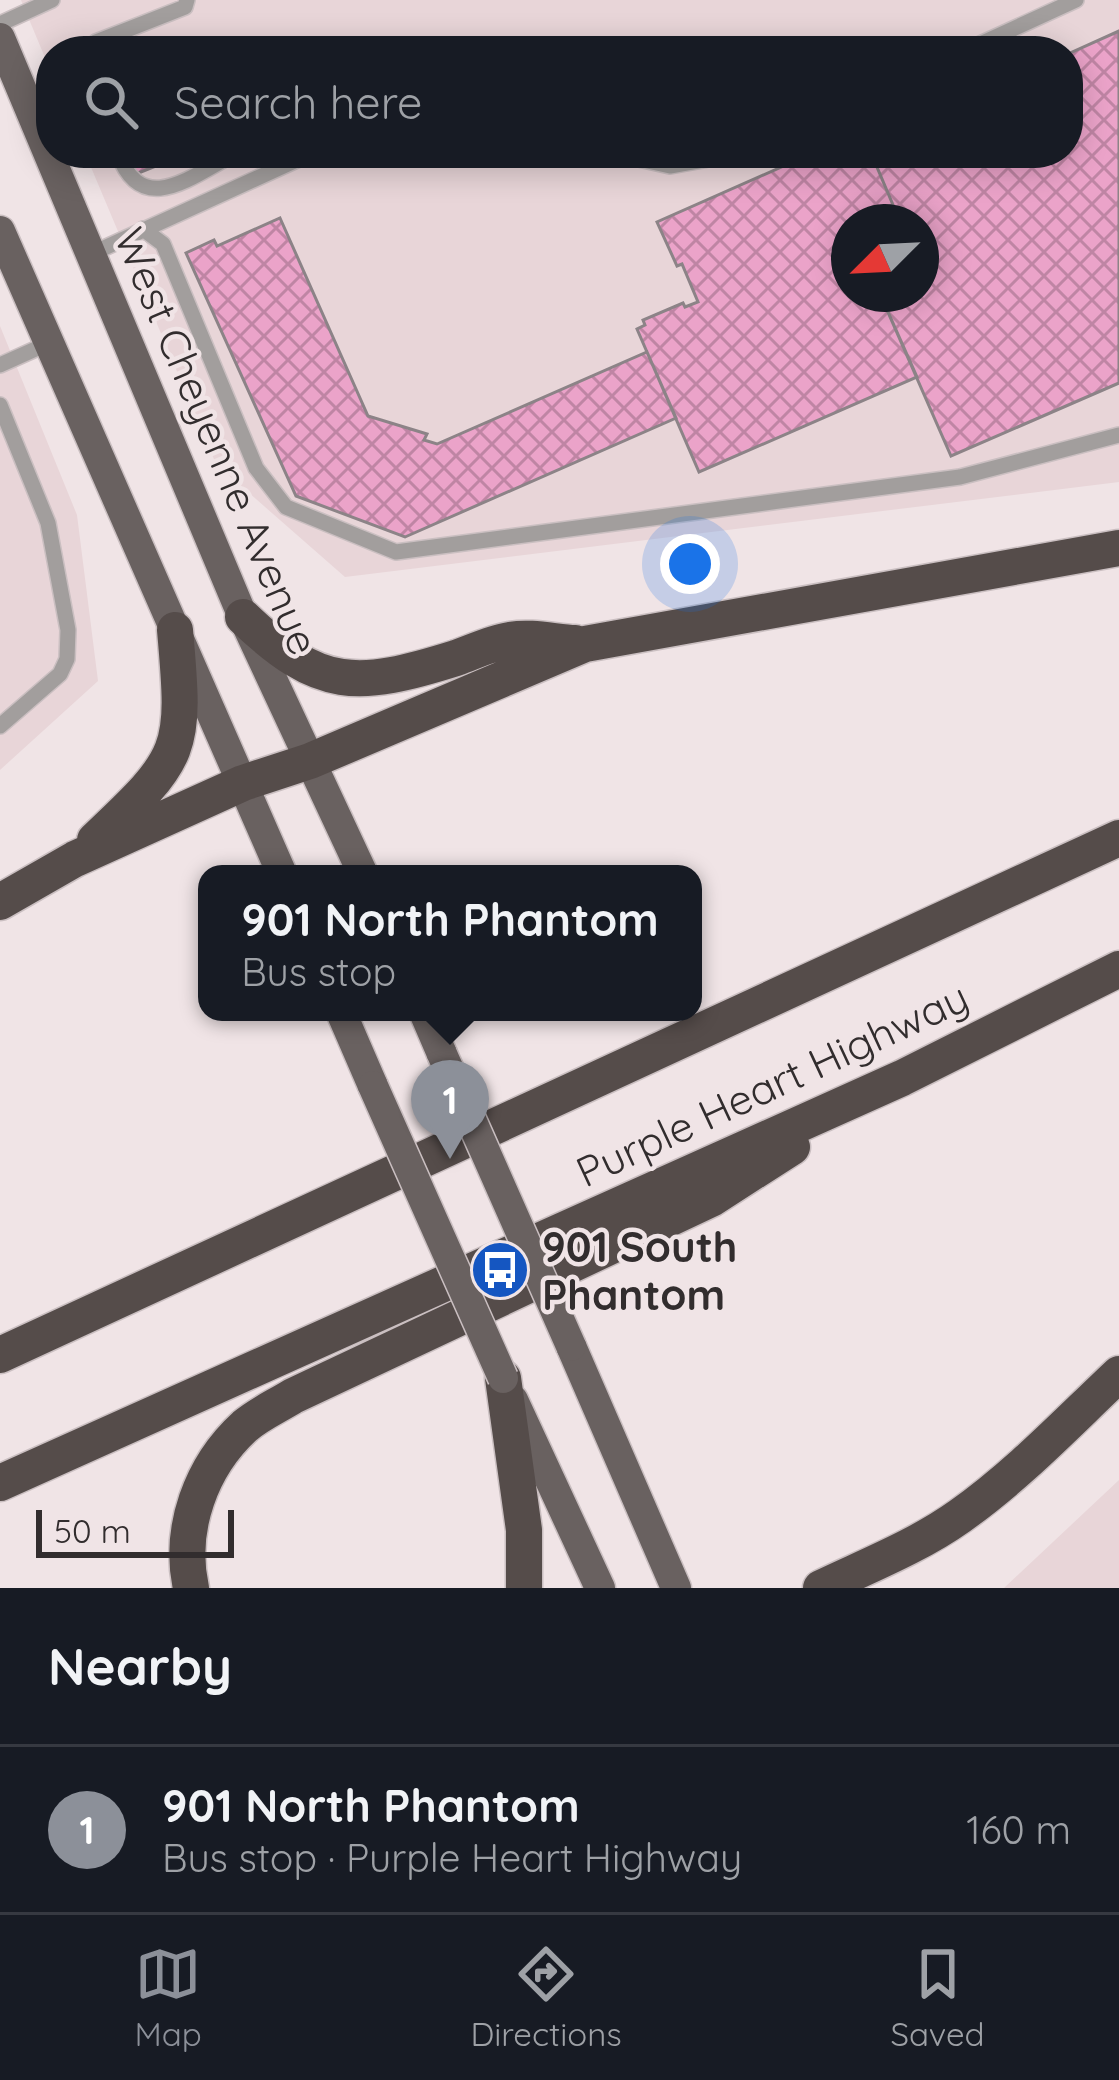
<!DOCTYPE html>
<meta charset="utf-8">
<style>
body{margin:0;font-family:Quicksand,sans-serif;background:#20242c;color:#f1f3f6}
.compass{position:absolute;left:831px;top:204px;width:108px;height:108px;border-radius:50%;background:#171b24;box-shadow:0 6px 30px #0003;rotate:246deg}
.scale{position:absolute;left:36px;bottom:30px;width:198px;box-sizing:border-box;padding-left:12px;border:6px solid #322d2e;border-top:0;font-size:33px;line-height:42px;white-space:nowrap;color:#322d2e;-webkit-text-stroke:9px #f0e4e6;paint-order:stroke}
.you{position:absolute;left:690px;top:564px;width:42px;height:42px;margin:-30px;border:9px solid #fff;border-radius:50%;background:#1a73e8;box-shadow:0 0 0 18px #1a73e833}
.badge{display:grid;place-items:center;width:78px;height:78px;border-radius:50%;background:#8c9099;color:#fff;font-size:39px;font-weight:700}
.pin{position:absolute;translate:-50% -99px;filter:drop-shadow(0 3px 6px #0008)}
.pin::after{content:'';position:absolute;top:63px;width:42px;height:36px;background:inherit;clip-path:polygon(0 0,100% 0,50% 100%)}
.popup{position:absolute;left:198px;top:865px;width:504px;height:156px;box-sizing:border-box;display:grid;place-content:center;border-radius:24px;background:#171b24;filter:drop-shadow(0 3px 9px #0005);font-size:39px;white-space:nowrap;color:#9ea1a6}
.popup b{font-size:45px;color:#f1f3f6}
.popup::after{content:'';position:absolute;left:50%;top:100%;margin-left:-24px;border:24px solid transparent;border-top-color:#171b24}
.list{margin:0;padding:0;list-style:none}
h2{display:flex;justify-content:space-between;align-items:center;height:156px;margin:0;padding:0 48px;font-size:51px}
h2 small{font-size:39px;font-weight:400;color:#9ea1a6}
.list li{display:grid;grid-template-columns:78px 1fr auto;gap:36px;align-items:center;box-sizing:border-box;height:168px;padding:0 48px;border-top:3px solid #363941}
.list b{display:block;font-size:45px;white-space:nowrap}
.list p{margin:0;font-size:39px;white-space:nowrap;color:#9ea1a6}
.list em{font-size:39px;font-style:normal;color:#9ea1a6}
.icon{flex:none;width:66px;height:66px;fill:none;stroke:currentColor;stroke-width:2;stroke-linecap:round;stroke-linejoin:round}
.map{position:relative;flex:none;width:1119px;height:1588px;overflow:hidden}
.search{position:absolute;background:#171b24;box-shadow:0 6px 30px #0003;left:36px;right:36px;top:36px;height:132px;display:flex;align-items:center;gap:30px;box-sizing:border-box;padding:0 42px;border-radius:48px;color:#9ea1a6;font-size:45px}
.sheet{height:324px;background:#171b24}
nav{display:flex;justify-content:space-around;align-items:center;box-sizing:border-box;height:168px;border-top:3px solid #363941;background:#171b24;font-size:33px;color:#9ea1a6}
nav a{display:grid;justify-items:center;gap:6px}
nav .on{color:#8c9099}
.map>svg:first-child{display:block}
.built{fill:#e8d5d8;fill-rule:evenodd}
.building{fill:url(#building-cross-hatch);stroke:#8c8387;stroke-width:3}
.lines{fill:none;stroke-linecap:round;stroke-linejoin:round}
.lane-casing{stroke:#cabfc1;stroke-width:18}
.primary-casing{stroke:#cabfc1;stroke-width:33}
.highway-casing{stroke:#cabfc1;stroke-width:39}
.lane{stroke:#a29e9d;stroke-width:15}
.primary{stroke:#696160;stroke-width:30}
.highway{stroke:#554c4a;stroke-width:36}
.primary-bridge-casing{stroke:#cabfc1;stroke-width:33;stroke-linecap:butt}
.primary-bridge{stroke:#696160;stroke-width:30}
.labels{text-anchor:middle;dominant-baseline:central;stroke-width:9;stroke-linejoin:round;paint-order:stroke}
.street-label{font-size:42px;fill:#322d2e;stroke:#f0e4e6}
.poi-label{font-size:42px;font-weight:bold;fill:#322d2e;stroke:#f0e4e6;text-anchor:start}
</style>
<div class="map">
<svg width="1119" height="1588" viewBox="0 0 1119 1588">
<defs>
<pattern id="building-cross-hatch" width="8" height="8" patternUnits="userSpaceOnUse" patternTransform="scale(3)"><rect width="8" height="8" fill="#eba3c9"/><path d="M0 0l8 8M0 8l8-8" fill="none" stroke="#bf85a4"/></pattern>
</defs>
<rect width="100%" height="100%" fill="#f0e4e6"/>
<!-- built -->
<path class="built" d="M21,0H1119V482L345,577L216,464L85,153H1068V51H51V72ZM849,222H921V294H849Z
M0,326L77,515L98,681L0,770Z
M1119,1480V1588H1004Z"/>
<!-- building -->
<path class="building" d="M1119,31V383L951,456L880,294H921V222H854L893,205L871,153H1068V54Z
M127,153H188L136,174Z
M813,153H871L893,205L849,222V294H880L917,377L699,472L637,329L645,325L643,320L683,303L685,307L698,302L682,264L677,266L657,222Z
M280,218L368,416L427,434L424,440L437,444L647,352L676,418L405,537L296,496L186,253L214,240L217,246Z"/>
<g class="lines">
<!-- lane casing -->
<g class="lane-casing">
<path id="lane" d="M0,24L52,0
M88,51L96,42L185,7L187,0
M965,51L1076,0
M118,153C142,220 193,175 236,153
M612,153L670,166L742,153
M143,229L163,244L256,468L286,507L396,552L960,477L1119,435
M91,254L312,153
M0,365L49,343
M0,405L48,523L68,630L67,659L60,674L0,726"/>
</g>
<!-- primary casing -->
<g class="primary-casing">
<path id="primary" d="M0,38L243,617L363,874
M0,231L282,874
M341,1012L373,1086
M424,1012L442,1054
M571,1346L676,1588
M513,1400L600,1588"/>
</g>
<!-- highway casing -->
<g class="highway-casing">
<path id="highway" d="M243,617C320,691 357,689 456,658C473,652 491,643 510,640C530,636 555,642 575,643
M95,840C184,756 186,752 175,630
M0,902L75,859L243,783L310,761L585,644L1119,548
M0,1355L1119,838
M503,1378L524,1530V1588
M0,1483L902,1078L1119,969
M191,1588C178,1529 201,1466 245,1426C259,1414 277,1406 293,1396L711,1199L792,1147
M821,1588C867,1566 918,1546 960,1516C1018,1475 1068,1422 1119,1374"/>
</g>
<!-- lane -->
<use href="#lane" class="lane"/>
<!-- primary -->
<use href="#primary" class="primary"/>
<!-- highway -->
<use href="#highway" class="highway"/>
<!-- primary-bridge casing -->
<g class="primary-bridge-casing">
<path id="primary-bridge" d="M442,1054L571,1346
M373,1086L503,1378"/>
</g>
<!-- primary-bridge -->
<use href="#primary-bridge" class="primary-bridge"/>
</g>
<!-- icons -->
<defs>
<g id="bus-disc" transform="scale(3)"><circle r="9.5" fill="#1556c1" stroke="#f0e4e6"/><path d="M-5-6H5V4H4V6H2V4H-2V6H-4V4H-5ZM-3.5-4V0h7V-4ZM-3.5 1.2v1.5H-2V1.2ZM2 1.2v1.5H3.5V1.2Z" fill="#fff"/></g>
</defs>
<g fill-rule="evenodd">
<use href="#bus-disc" x="500" y="1270"/>
</g>
<g class="labels">
<!-- street labels -->
<g class="street-label">
<text transform="translate(217 441) rotate(67)">West Cheyenne Avenue</text>
<text transform="translate(772 1084) rotate(-25)">Purple Heart Highway</text>
</g>
<!-- poi labels -->
<g class="poi-label">
<text x="542" y="1246">901 South<tspan x="542" dy="48">Phantom</tspan></text>
</g>
</g>
</svg>
<svg class="compass" viewBox="-18 -18 36 36"><path d="M0-13l5 13h-10z" fill="#e53935"/><path d="M0 13l5-13h-10z" fill="#9ea1a6"/></svg>
<div class="scale">50 m</div>
<div class="you"></div>
<div class="pin badge" style="left:450px;top:1159px">1</div>
<div class="popup"><b>901 North Phantom</b>Bus stop</div>
<div class="search"><svg class="icon" aria-label="search" viewBox="0 0 24 24"><circle cx="10" cy="10" r="6"/><path d="M15 15l6 6"/></svg>Search here</div>
</div>
<section class="sheet">
<h2>Nearby<small></small></h2>
<ul class="list">
<li><span class="badge">1</span><div><b>901 North Phantom</b><p>Bus stop · Purple Heart Highway</p></div><em>160 m</em></li>
</ul>
</section>
<nav>
<a class="on"><svg class="icon" aria-label="map" viewBox="0 0 24 24"><path d="M3 6l6-2 6 2 6-2v14l-6 2-6-2-6 2zM9 4v14M15 6v14"/></svg>Map</a>
<a><svg class="icon" aria-label="directions" viewBox="0 0 24 24"><path d="M12 3l9 9-9 9-9-9zM9 14v-3h6M13 9l2 2-2 2"/></svg>Directions</a>
<a><svg class="icon" aria-label="saved" viewBox="0 0 24 24"><path d="M7 4h10v16l-5-4-5 4z"/></svg>Saved</a>
</nav>
